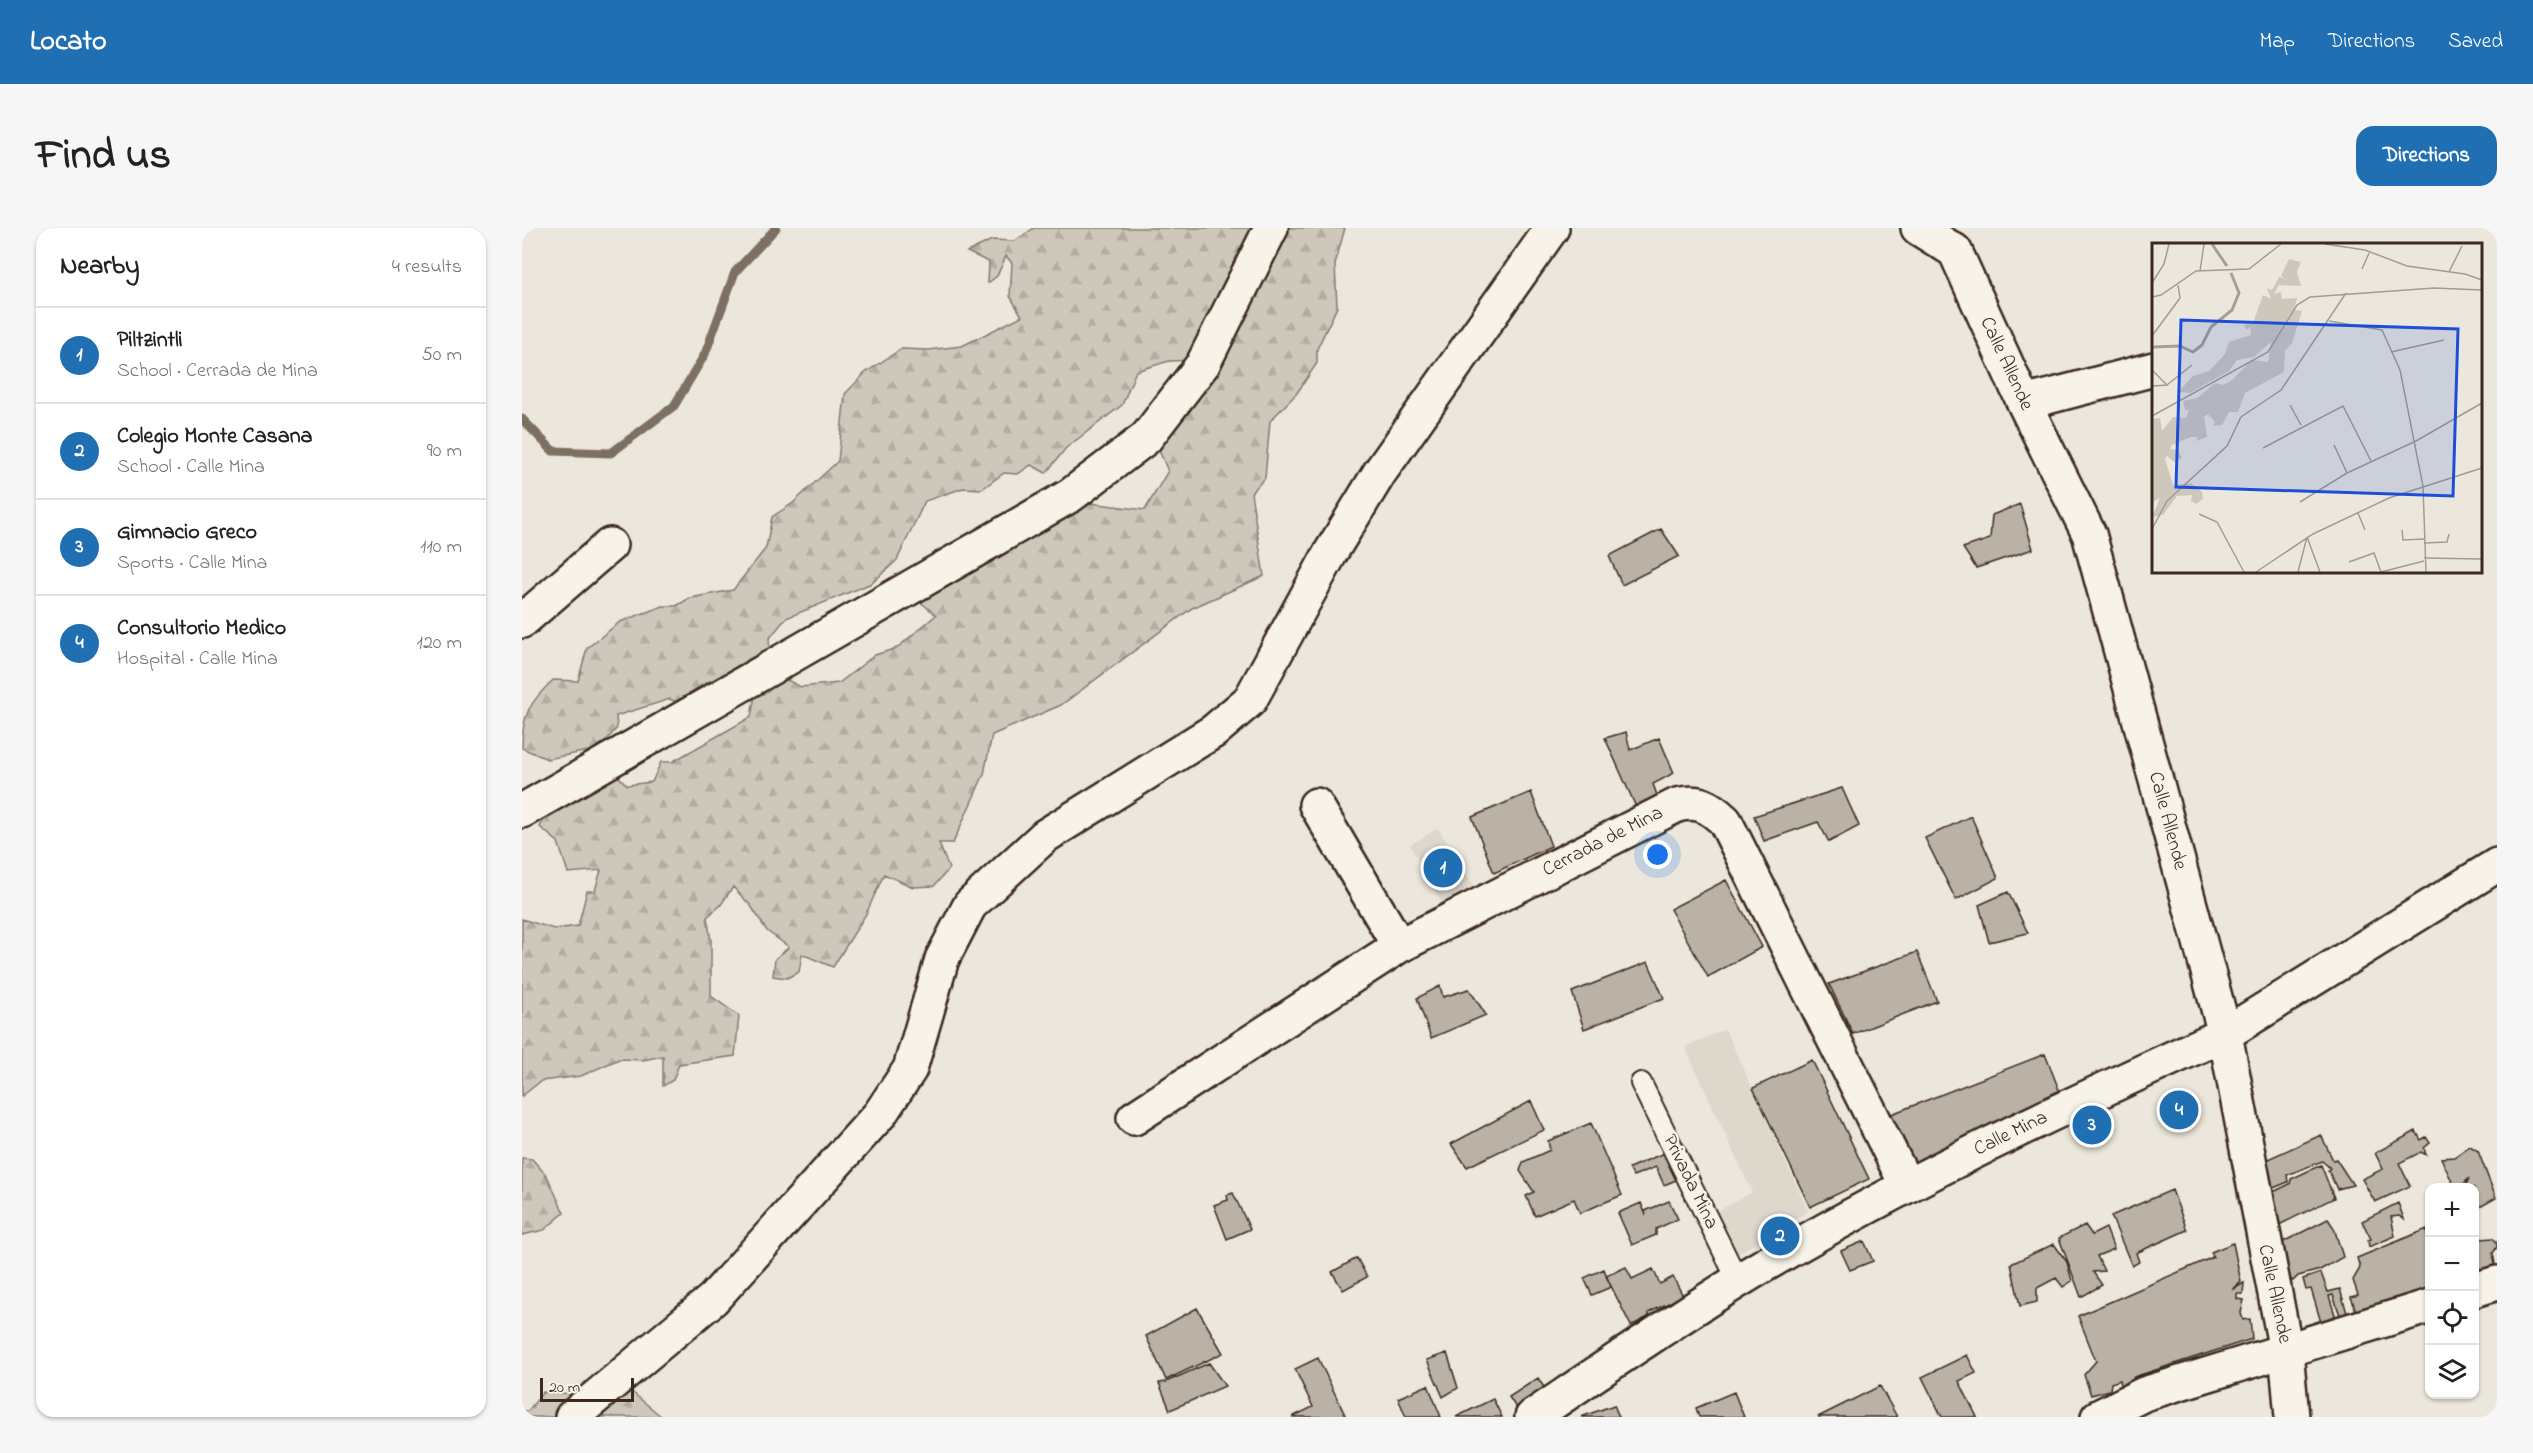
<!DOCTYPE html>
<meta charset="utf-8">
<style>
body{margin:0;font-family:"Indie Flower",sans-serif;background:#f6f6f6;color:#222}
.controls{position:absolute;right:18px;bottom:18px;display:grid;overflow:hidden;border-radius:12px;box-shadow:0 2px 4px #0004}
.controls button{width:54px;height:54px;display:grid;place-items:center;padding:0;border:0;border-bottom:2px solid #e0e0e0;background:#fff;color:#222;font:30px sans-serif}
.scale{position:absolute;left:18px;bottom:15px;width:94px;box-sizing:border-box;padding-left:6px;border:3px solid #3b2a1e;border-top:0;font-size:16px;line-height:21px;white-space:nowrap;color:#3b2a1e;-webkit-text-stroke:4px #f7f3e8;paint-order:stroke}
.you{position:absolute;left:1136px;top:627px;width:21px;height:21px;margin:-15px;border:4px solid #fff;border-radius:50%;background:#1a73e8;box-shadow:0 0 0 9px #1a73e833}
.badge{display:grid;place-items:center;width:39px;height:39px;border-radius:50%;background:#1f6fb2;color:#fff;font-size:20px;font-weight:700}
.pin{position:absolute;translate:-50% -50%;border:3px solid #fff;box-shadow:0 2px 6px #0006}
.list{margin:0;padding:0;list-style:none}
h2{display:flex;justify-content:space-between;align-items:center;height:78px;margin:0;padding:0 24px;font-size:26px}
h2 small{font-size:20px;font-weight:400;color:#767676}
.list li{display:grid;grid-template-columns:39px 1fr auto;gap:18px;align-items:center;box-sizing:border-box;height:96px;padding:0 24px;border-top:2px solid #e0e0e0}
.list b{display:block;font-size:22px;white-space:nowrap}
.list p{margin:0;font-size:20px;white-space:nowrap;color:#767676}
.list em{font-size:20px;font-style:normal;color:#767676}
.icon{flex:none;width:33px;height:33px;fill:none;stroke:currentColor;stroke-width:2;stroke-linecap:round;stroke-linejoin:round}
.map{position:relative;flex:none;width:1975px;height:1189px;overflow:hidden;border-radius:18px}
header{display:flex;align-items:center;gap:36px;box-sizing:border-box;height:84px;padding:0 30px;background:#1f6fb2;color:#fff}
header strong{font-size:28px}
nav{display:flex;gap:33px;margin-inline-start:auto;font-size:21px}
.intro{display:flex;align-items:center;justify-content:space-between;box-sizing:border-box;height:144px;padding:0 36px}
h1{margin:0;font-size:42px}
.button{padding:15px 27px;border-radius:18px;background:#1f6fb2;color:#fff;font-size:21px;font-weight:700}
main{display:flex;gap:36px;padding:0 36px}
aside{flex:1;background:#fff;border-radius:18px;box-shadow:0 2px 4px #0004}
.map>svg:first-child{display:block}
.built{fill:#ddd7cc}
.forest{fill:url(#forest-firs);stroke:#84796d;stroke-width:1.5}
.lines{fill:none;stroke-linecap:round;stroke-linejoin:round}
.stream{stroke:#7c7064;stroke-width:9}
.building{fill:#bab2a7;stroke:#3b2a1e;stroke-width:1.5}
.service-casing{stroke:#3b2a1e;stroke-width:24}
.minor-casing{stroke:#3b2a1e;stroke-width:38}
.tertiary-casing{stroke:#3b2a1e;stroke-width:38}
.service{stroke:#f7f3e8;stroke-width:20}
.minor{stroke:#f7f3e8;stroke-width:33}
.tertiary{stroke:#f7f3e8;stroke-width:33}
.labels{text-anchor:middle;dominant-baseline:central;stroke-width:5;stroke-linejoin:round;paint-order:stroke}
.street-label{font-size:20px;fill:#3b2a1e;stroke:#f7f3e8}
.inset-river{fill:none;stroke:#a89f93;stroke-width:3}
.inset-road{fill:none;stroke:#a59b90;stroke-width:1.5}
.view{fill:#1d4ed8;fill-opacity:0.15;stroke:#1d4ed8;stroke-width:3}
.inset-edge{fill:none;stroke:#3b2a1e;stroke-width:3}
</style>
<header>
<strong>Locato</strong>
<nav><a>Map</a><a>Directions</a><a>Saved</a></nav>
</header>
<div class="intro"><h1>Find us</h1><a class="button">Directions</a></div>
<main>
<aside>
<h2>Nearby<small>4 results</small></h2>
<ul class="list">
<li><span class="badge">1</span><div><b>Piltzintli</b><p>School · Cerrada de Mina</p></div><em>50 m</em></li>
<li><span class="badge">2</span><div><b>Colegio Monte Casana</b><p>School · Calle Mina</p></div><em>90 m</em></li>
<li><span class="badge">3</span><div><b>Gimnacio Greco</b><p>Sports · Calle Mina</p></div><em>110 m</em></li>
<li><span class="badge">4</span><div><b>Consultorio Medico</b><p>Hospital · Calle Mina</p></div><em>120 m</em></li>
</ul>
</aside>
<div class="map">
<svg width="1975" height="1189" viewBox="0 0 1975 1189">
<defs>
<pattern id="forest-firs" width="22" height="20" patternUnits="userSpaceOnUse" patternTransform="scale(1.5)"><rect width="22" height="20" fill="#cec8bc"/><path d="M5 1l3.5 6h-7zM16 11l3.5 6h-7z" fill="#b2aca1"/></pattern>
</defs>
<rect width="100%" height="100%" fill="#ece7dc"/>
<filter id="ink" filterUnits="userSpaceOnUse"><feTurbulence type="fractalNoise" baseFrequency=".0167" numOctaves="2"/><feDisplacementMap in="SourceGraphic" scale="12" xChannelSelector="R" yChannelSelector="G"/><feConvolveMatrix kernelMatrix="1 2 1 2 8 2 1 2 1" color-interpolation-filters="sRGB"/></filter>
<g filter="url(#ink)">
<!-- built -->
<path class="built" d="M916,600L955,663L923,681L888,617Z
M1203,801L1286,983L1214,1027L1192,985L1230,964L1163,819Z"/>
<!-- forest -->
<path class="forest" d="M512,0H823L813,36L815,79L795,121V135L775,165L748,193L743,250L729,265L742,348L670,380L539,477L470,507L462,546L431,615H417L427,641L412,658L391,659L362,646L344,686L311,739L280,726L277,744L265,750L251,748L253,731L267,719L245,703L229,678L211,659L198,678L185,689L189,712V768L217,788L213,828L157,836L151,852L141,858V828L121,832L97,831L59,848L19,853L0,868V691L32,701L56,698L65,663H73L79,642L46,645L36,614L18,599L28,580L94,546L105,557L130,554L139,534H150L229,489L235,456L251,445L279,459L317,455L353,427L375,420L414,387L395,371L514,268L623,282L646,243L632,211L675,132L647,133L614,143L600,177L544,220L524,245L509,237L496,246L482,245L460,261L441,260L403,273L375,332L350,355L264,390L247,411L248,424L239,442L185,454L167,465L180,475L179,487L148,471L94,488L95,500L77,521L25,531L0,520C0,487 7,475 31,452L56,453L65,420L98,394L141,378H154L168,370L211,362L244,320L250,289L271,275L316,233L323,166L343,145L379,121L406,122L440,118L500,88L488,68L490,35L484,28L475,48L466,55L467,34L445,24L470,12L493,13Z
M0,930L10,931L25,948L42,985L22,1002L0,1007Z
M105,1160L140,1189H0V1183H6L21,1164L56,1166Z"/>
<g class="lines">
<!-- stream -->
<path class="stream" d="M0,191L31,223L89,225L152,178L183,126L213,44L254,0"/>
</g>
<!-- building -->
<path class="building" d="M1498,276L1511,321L1454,340L1441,320L1468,311L1470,287Z
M1139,301L1157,328L1100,357L1087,328Z
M1104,504L1108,522L1137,510L1152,545L1131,556L1136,570L1114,579L1083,510Z
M1320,560L1337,598L1307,614L1296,594L1242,613L1232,588Z
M1009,564L1029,618L972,645L950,589Z
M1449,588L1476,650L1434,672L1403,610Z
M1204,652L1240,719L1186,749L1148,681Z
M1486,664L1506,705L1467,714L1457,677Z
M1395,724L1415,773L1331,806L1307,756Z
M1126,734L1142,770L1062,801L1050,764Z
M918,758L921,769L947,761L964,787L909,810L895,770Z
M1523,826L1541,872L1390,938L1367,887Z
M1290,832L1347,951L1288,979L1231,860Z
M1009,873L1022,902L945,939L929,916Z
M1069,895L1100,967L1058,985L1052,971L1013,988L1004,968L1012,964L998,943L1001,934L1028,922L1026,913Z
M1894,903L1899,912L1904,909L1908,915L1902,920L1904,927L1899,924L1877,935L1888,958L1853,974L1840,951L1861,941L1853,925Z
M1799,907L1811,932L1814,931L1831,957L1815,961L1806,942L1808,940L1800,933L1765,947L1766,954L1744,963L1735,936Z
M1948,918L1956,923L1974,970L1956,980L1952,974V960H1945L1944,957L1947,950L1939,959L1933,960L1919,930L1932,929Z
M1142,925L1154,952L1142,957L1134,939L1111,948L1107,940Z
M1799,937L1812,970L1755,998L1745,967L1768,956L1769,951Z
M1650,962L1665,1002L1614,1025L1617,1034L1610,1038L1589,988Z
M711,965L728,1001L705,1011L692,977L706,972L705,967Z
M1147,973L1156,991L1134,1001V1007L1110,1017L1096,985L1119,975L1124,987L1123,983Z
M1876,975L1882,991L1877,988L1869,989L1873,1008L1847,1019L1846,1012L1849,1011L1840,993Z
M1806,991L1812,1000L1821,1029L1798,1042L1776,1048L1771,1053L1766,1049L1759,1015Z
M1952,996L1956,999V1006L1960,1011L1970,1010L1974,1013L1975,1019L1971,1025L1974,1042L1952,1059Z
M1563,997L1570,1007L1584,1000L1592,1021L1575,1028L1582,1043L1571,1044L1580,1057L1559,1069L1537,1010Z
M1905,1001L1908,1073L1840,1099L1829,1069L1836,1067L1831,1052L1838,1040L1835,1030Z
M1342,1013L1351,1033L1328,1042L1319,1023Z
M1711,1015L1719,1054L1710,1062L1722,1055L1721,1066H1715V1071L1722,1072L1719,1085L1721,1092L1728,1091L1730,1111L1612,1149L1609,1154L1599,1157L1598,1152L1589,1155L1588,1162L1569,1167L1562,1147L1574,1133L1556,1088L1691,1029L1689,1024Z
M1532,1016L1545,1034L1550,1053L1541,1059L1534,1050L1515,1060V1074L1498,1078L1489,1036Z
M835,1030L845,1049L821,1062L810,1044Z
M1104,1039L1110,1051L1131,1041L1138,1056L1151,1049L1161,1068L1126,1085L1128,1088L1109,1098L1084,1048Z
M1082,1041L1089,1059L1070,1067L1062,1050Z
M1799,1045L1806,1064L1818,1061L1825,1085L1818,1087L1811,1067L1807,1068L1814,1090L1799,1094L1789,1061L1784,1062L1781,1051Z
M675,1080L701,1125L644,1152L624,1108Z
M925,1125L936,1160L921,1169L905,1132Z
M1445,1127L1454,1145L1437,1153L1455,1189H1420L1400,1149Z
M796,1130L824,1189H770L791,1179L773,1141Z
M687,1135L703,1158L648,1182L637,1155L644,1154Z
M1016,1150L1030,1172L1000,1189L987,1169Z
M906,1157L919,1189H884L876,1170Z
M1358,1158L1375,1189H1296Z
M1212,1164L1222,1189H1177L1174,1180Z
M971,1171L980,1189H934Z
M1092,1177L1097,1189H1059Z"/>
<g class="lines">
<!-- service casing -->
<g class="service-casing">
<path id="service" d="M1119,855L1216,1053"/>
</g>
<!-- minor casing -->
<g class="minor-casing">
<path id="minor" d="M1502,175L1632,141
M0,393L88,317
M794,577L877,718
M612,890L877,718L1155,577C1177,572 1187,578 1203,593L1385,958
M1952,1062L1975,1055
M50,1189L191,1071L358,886L388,841L420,731L448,677L523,608L692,503L728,472L809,324L858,244L1030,0
M1010,1189C1078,1143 1145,1097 1214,1054C1370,959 1537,881 1703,806L1567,306L1502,175L1433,23L1396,0
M1576,1189L1622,1166L1908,1078"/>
</g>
<!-- tertiary casing -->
<g class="tertiary-casing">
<path id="tertiary" d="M0,583L549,267L624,210L681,136L749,0
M1770,1189L1764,1123L1703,806L1975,637"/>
</g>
<!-- service -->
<use href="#service" class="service"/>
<!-- minor -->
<use href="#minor" class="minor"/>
<!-- tertiary -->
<use href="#tertiary" class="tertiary"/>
</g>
</g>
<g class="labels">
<!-- street labels -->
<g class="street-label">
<text transform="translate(1484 136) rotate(65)">Calle Allende</text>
<text transform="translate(1645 593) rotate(75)">Calle Allende</text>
<text transform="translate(1081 614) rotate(-27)">Cerrada de Mina</text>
<text transform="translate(1489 906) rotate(-26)">Calle Mina</text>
<text transform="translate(1168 954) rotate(64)">Privada Mina</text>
<text transform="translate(1752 1066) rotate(78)">Calle Allende</text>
</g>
</g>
<!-- overview -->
<g transform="translate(1630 15)">
<rect width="330" height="330" fill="#ece7dc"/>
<path d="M137,16L149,19L145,29L149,43L127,42L122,51L129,49L130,56L145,55L142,67L150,68L140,100L133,108L132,129L93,150L86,169H77L70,182L61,183L63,179L56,171L52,174L55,194L45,198V194H39L20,202L18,206L26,207L30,215L22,219L15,213L13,216L21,242L39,240L50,249L51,256L44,261L39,258L40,252L25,253L11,272L0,274L8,255L0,259V176L8,175L10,188L21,174L34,175L37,167H33L31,158L45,155L63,140L72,142L80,137L100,117L116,119L119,99L102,114L85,117L77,128L38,150L26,149L41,133L57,128L73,111L77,99L99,92L98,84L95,87L92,82L101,80L111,52L119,56L115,45L120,47L127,34L134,36L129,33Z" fill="#cec8bc"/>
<path class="inset-river" d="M60,1L75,23M0,104L28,103L41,109L50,102L59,84L80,67L87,50L79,30"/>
<path class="inset-road" d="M173,1L213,7L255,23L313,31L330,37M210,26L218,8M48,28L52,1M297,29L310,3M0,40L12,21L17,1M0,54L9,52L44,28L97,26L129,1M177,78L230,87L248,127L271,243L274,329M0,93L28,55L26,42M239,109L292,97M0,127L15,142L0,143M15,142L40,122M138,162L149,182M0,173L116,109L145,62L158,54L282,45L330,47M182,202L195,230M111,205L191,163L219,218M148,259L195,230L264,198L330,160M206,270L213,287M47,271L65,279L92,329M0,286L15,258L75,203L89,174L129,147L194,50M250,287L251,297L272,296M155,294L168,329M272,300L295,299L297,291M272,315L330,316M197,319L222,310L229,329M104,329L161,291L237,255L330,225M146,329L155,294M229,329L272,318"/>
<path class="view" d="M29,77L306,86L301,253L24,244Z"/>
<rect width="330" height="330" class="inset-edge"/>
</g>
</svg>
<div class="controls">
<button>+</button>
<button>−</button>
<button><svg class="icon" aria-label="locate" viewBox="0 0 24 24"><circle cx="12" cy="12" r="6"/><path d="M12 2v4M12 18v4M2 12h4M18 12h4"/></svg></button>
<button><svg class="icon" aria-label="layers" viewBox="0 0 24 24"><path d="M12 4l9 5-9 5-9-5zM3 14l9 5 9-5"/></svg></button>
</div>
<div class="scale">20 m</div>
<div class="you"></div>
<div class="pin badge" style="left:921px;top:640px">1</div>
<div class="pin badge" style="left:1258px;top:1008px">2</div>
<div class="pin badge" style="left:1570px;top:897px">3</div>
<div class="pin badge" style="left:1657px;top:882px">4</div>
</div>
</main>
